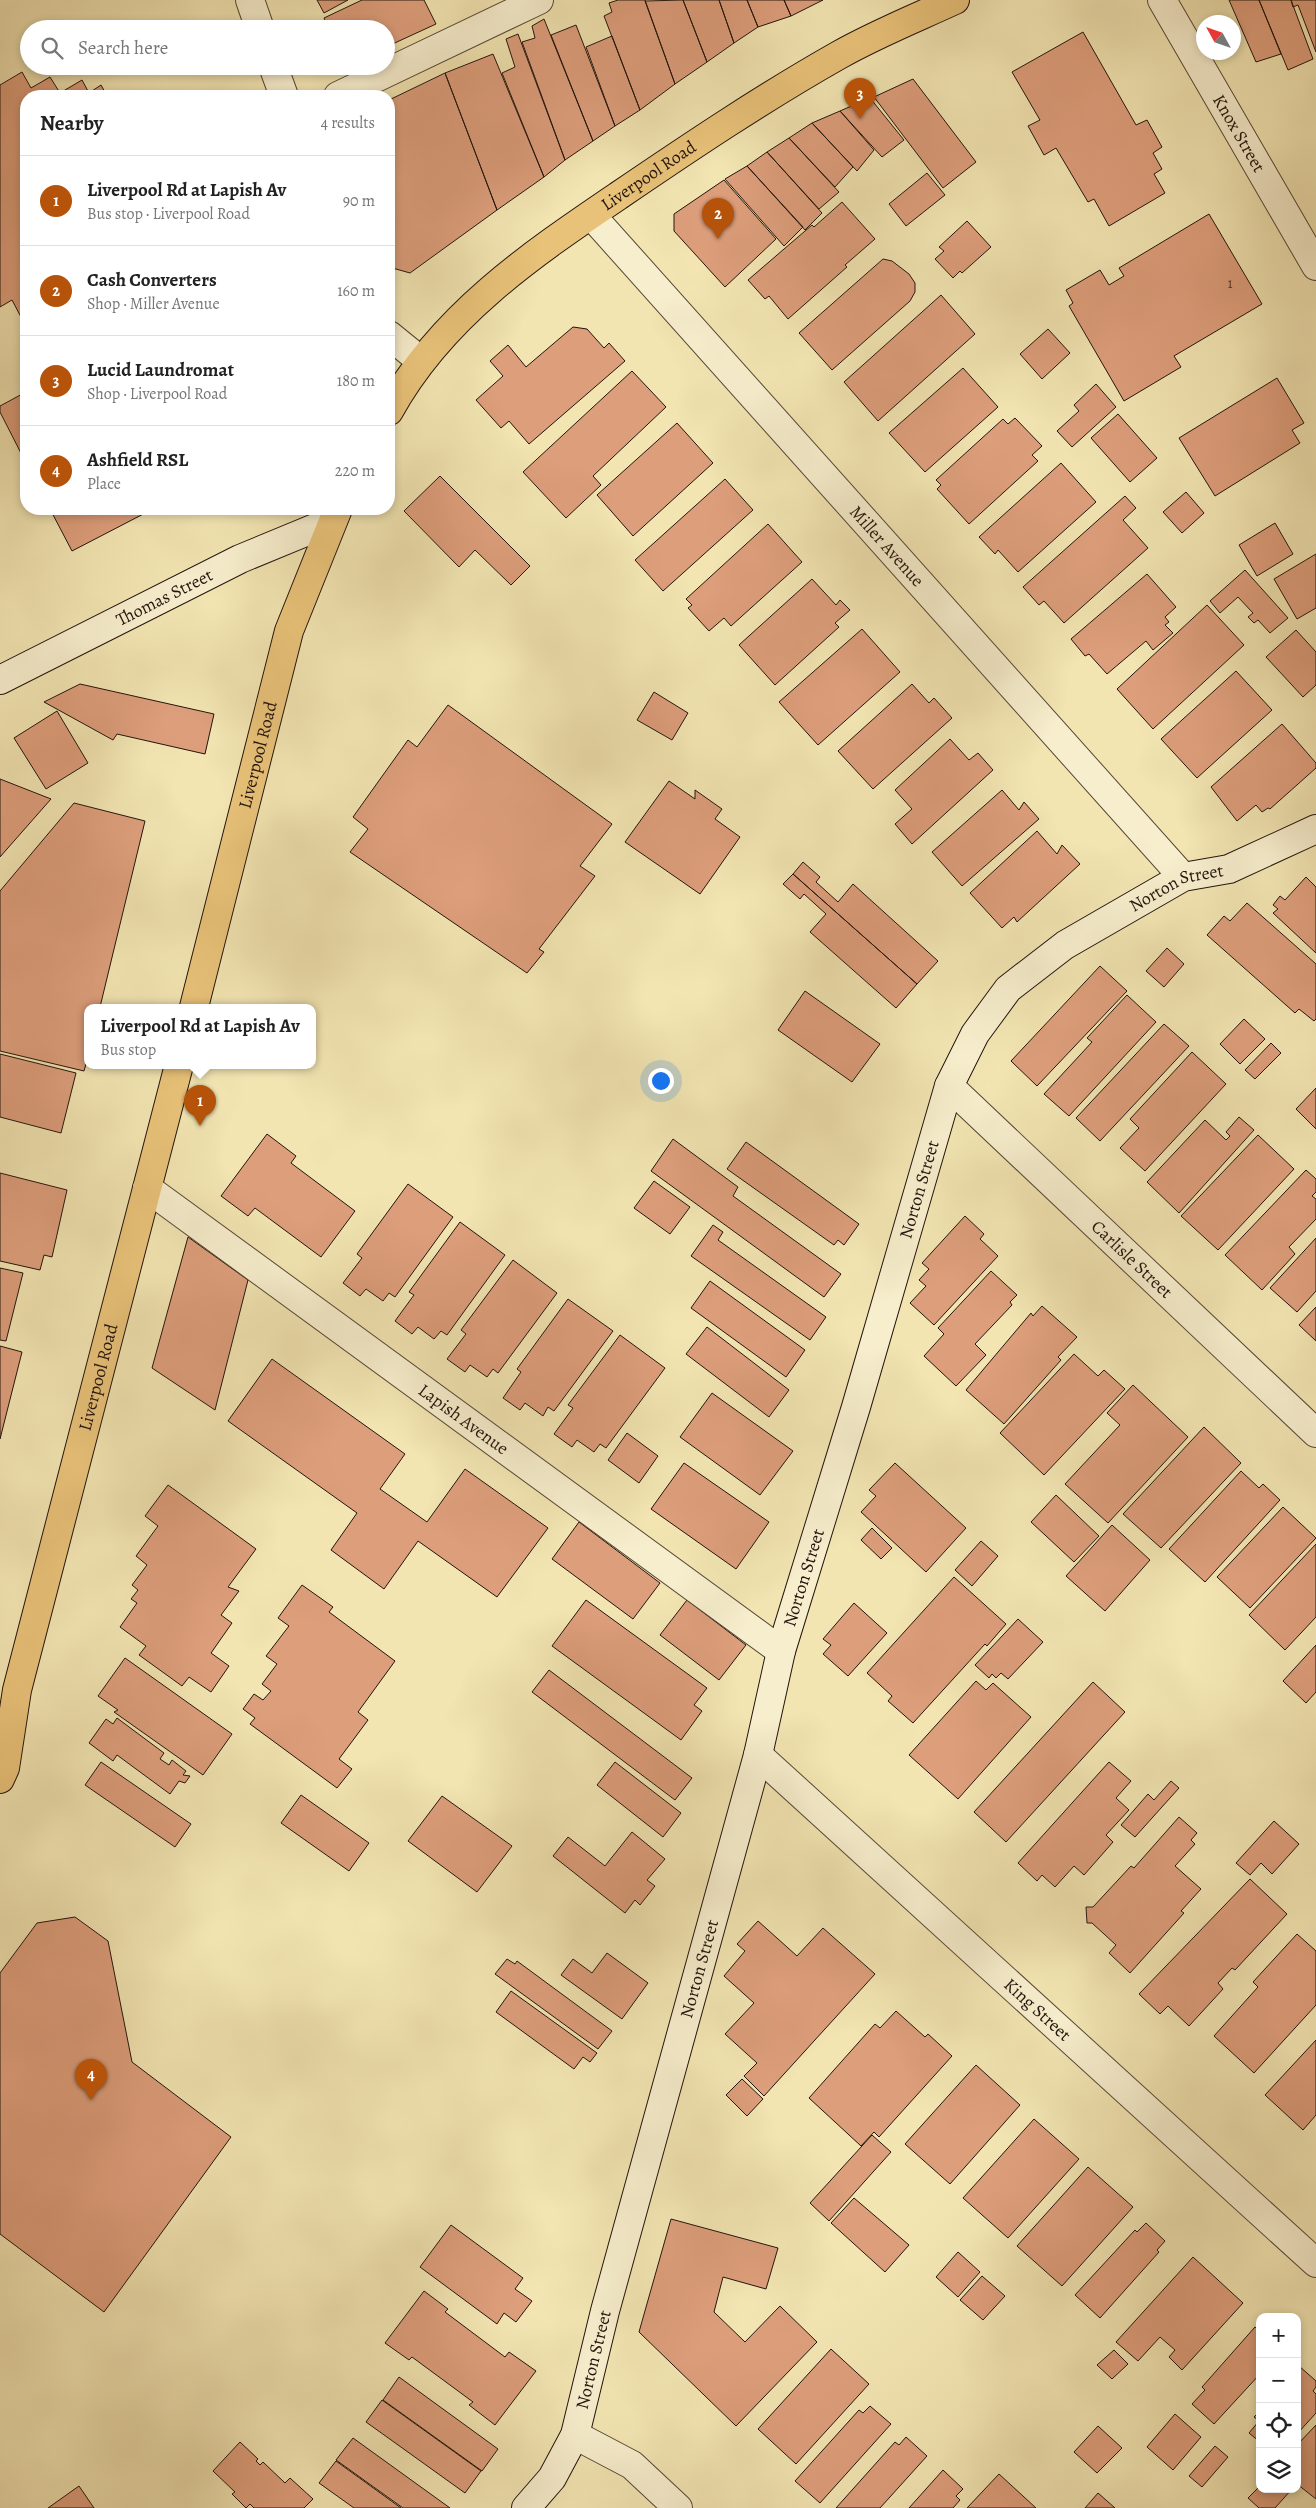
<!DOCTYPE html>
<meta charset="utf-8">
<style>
body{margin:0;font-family:Alegreya,serif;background:#f6f6f6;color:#222}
.controls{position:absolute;right:15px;bottom:15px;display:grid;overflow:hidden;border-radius:10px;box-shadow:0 2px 8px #0003}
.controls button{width:45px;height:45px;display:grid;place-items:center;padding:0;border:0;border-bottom:1px solid #e0e0e0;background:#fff;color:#222;font:25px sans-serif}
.compass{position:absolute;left:1196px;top:15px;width:45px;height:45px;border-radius:50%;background:#fff;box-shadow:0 2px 8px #0003;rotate:310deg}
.you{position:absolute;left:660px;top:1080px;width:18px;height:18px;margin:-12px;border:4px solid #fff;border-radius:50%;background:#1a73e8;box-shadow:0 0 0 8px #1a73e833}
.badge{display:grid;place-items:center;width:32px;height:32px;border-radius:50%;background:#b45309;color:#fff;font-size:16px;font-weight:700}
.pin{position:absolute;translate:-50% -41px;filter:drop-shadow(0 1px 2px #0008)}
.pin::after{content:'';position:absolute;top:26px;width:18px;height:15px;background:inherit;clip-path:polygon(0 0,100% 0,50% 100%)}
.popup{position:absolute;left:84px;top:1004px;width:232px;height:65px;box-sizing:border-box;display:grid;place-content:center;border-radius:10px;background:#fff;filter:drop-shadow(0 1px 4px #0005);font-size:16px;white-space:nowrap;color:#767676}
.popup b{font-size:19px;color:#222}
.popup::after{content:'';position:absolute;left:50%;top:100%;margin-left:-10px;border:10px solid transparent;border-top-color:#fff}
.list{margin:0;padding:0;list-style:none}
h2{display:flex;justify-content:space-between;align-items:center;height:65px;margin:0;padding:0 20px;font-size:21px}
h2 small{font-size:16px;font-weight:400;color:#767676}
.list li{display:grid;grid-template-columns:32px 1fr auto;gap:15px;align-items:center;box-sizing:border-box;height:90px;padding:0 20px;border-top:1px solid #e0e0e0}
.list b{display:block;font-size:19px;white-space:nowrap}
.list p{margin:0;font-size:16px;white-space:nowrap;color:#767676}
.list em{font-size:16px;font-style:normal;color:#767676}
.icon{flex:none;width:28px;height:28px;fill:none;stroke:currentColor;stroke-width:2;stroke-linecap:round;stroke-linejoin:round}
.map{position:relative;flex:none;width:1316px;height:2508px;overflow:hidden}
.search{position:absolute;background:#fff;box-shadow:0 2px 8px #0003;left:20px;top:20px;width:375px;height:55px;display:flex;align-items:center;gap:12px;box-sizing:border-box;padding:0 18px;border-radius:28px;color:#767676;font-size:19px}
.panel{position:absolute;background:#fff;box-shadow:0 2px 8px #0003;left:20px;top:90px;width:375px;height:425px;border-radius:20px}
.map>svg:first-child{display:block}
.building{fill:#dd9e7b;stroke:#23140d}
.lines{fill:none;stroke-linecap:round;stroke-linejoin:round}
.minor-casing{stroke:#574836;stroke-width:30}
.secondary-casing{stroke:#23140d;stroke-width:30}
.trunk-casing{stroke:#23140d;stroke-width:30}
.minor{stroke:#f7eecd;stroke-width:28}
.secondary{stroke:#f7eecd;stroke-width:28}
.trunk{stroke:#e9c279;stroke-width:28}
.labels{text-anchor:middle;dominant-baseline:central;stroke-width:5;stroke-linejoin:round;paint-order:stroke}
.number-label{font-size:15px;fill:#523628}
.street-label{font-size:18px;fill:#23140d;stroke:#f7eecd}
</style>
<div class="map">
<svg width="1316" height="2508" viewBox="0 0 1316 2508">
<rect width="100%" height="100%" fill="#f2e5b2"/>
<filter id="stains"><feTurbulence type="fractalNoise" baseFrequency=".004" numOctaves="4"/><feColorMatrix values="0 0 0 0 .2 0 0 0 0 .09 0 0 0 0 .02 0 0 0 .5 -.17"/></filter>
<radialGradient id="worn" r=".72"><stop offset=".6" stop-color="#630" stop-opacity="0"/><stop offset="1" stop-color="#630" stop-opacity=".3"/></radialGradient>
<!-- building -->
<path class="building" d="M317,0H348L324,13Z
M362,0H424L436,24L386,47V29H329L324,18Z
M618,0H645L675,84L640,110L604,16L612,12L609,3Z
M683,0H719L734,43L707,62Z
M683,0L707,62L675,84L645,1Z
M719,0H747L758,27L734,43Z
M747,0H784L791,16L758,27Z
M784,0H823L791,16Z
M1229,0H1259L1281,54L1256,62Z
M1259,0H1291L1313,59L1288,70Z
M1291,0H1316V52L1298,5L1293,7Z
M544,19L593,141L565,160L522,42L535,38L532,26Z
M576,25L615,126L593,141L551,35Z
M1083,32L1136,125L1147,120L1162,147L1153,153L1162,169L1154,174L1165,193L1109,226L1094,199L1088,202L1056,148L1044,155L1028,126L1040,120L1012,72Z
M518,34L565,160L544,177L502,73L515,67L506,39Z
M612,36L640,110L615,126L586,47Z
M493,54L544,177L497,210L445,73Z
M22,72L31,88L50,77L60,93L82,80L89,93L101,85L107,96H26V314L21,317L12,300L0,307V85Z
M445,73L497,210L410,273L389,267V100Z
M913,79L976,162L943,188L874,97Z
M870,98L904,140L882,157L840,111Z
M840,111L874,150L857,171L812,123Z
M812,123L853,167L835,187L789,138Z
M789,138L839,192L819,209L767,152Z
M767,152L822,213L805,230L747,166Z
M747,166L803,227L784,246L725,179Z
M927,173L945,195L906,226L889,204Z
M724,180L776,239L725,287L674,231V214Z
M842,202L875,239L845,265L847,267L788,319L769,296L765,299L748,280L812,225L814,227Z
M1209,214L1262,304L1174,356L1181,367L1124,401L1069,306L1073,303L1066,290L1100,270L1109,285L1124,276L1119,268Z
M967,221L991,247L962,273L960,271L953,278L935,259L944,251L939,247Z
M883,259L892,261L909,274L915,283V292L910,301L832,370L799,333Z
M941,295L975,334L878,421L844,382Z
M573,327L587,329L604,348L609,343L625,361L529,444L509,421L501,428L476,400L503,376L490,361L508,345L526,367Z
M1048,329L1070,353L1042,379L1020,354Z
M963,368L998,407L925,472L889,433Z
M632,371L666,407L593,476L601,485L566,518L523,472Z
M1277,378L1304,423L1292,430L1300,443L1215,496L1179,438Z
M1096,384L1116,407L1072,447L1057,431L1079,411L1074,405Z
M26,392V463L0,412V406Z
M1118,414L1157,458L1130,482L1091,438Z
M1015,418L1042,446L1032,455L1038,461L969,524L937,489L941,485L936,480L1003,419L1008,424Z
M677,423L713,463L633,536L597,495Z
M1061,463L1096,502L1018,572L998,550L995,554L979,537Z
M440,476L530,566L511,585L475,550L459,567L404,511Z
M725,479L753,510L663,591L635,560Z
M1186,492L1204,513L1182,533L1163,512Z
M1125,496L1136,508L1123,520L1148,548L1064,623L1044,601L1039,605L1023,587Z
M50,509H153L72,551Z
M1275,523L1293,554L1257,576L1239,545Z
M768,524L802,562L731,626L724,618L709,631L688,608L692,605L686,599Z
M1316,554V608L1297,619L1274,579Z
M1245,570L1288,618L1270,633L1258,620L1254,623L1248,617L1253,613L1238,597L1220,613L1210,601Z
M1147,574L1176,607L1165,617L1169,622L1165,625L1173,633L1153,650L1146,641L1107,674L1089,654L1085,656L1071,639Z
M812,579L836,605L840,600L850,610L835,623L839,627L775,685L739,645Z
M1207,605L1244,645L1153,729L1117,689Z
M862,629L900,672L818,745L779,702Z
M1296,630L1316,652V685L1303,697L1266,657Z
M1236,671L1272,710L1197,778L1161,739Z
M80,684L214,714L205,754L117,734L113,740L44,702Z
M912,684L929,703L934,698L952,718L873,789L838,751Z
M654,692L688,713L672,740L637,720Z
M448,705L612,824L580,866L595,876L539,949L544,952L527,973L350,852L368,829L353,817L408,740L417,747Z
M57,711L88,763L46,789L14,738Z
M1282,724L1316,763V768L1270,809L1268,808L1262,812L1256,805L1237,821L1211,787Z
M950,739L969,760L978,753L993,770L912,844L895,824L912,809L895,790Z
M0,779L51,799L0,857Z
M669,781L695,799V790L722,809L715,819L740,837L700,894L625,842Z
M1002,790L1019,810L1024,802L1039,819L962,886L932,852Z
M74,803L145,821L100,1007H88V1057L84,1071L0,1051V891Z
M1037,831L1057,854L1062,845L1080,864L1017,922L1014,917L1002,928L970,893Z
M803,862L820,877L816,882L838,902L853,884L938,961L917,984L793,874Z
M793,874L917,984L896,1008L810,932L826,914L804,894L800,899L783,884Z
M1306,877L1316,887V953L1273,913L1278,909L1273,905L1280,896L1285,900Z
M1247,903L1316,964V1019L1314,1021L1299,1009L1295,1013L1207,935L1224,916L1230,921Z
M1167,948L1184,964L1164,987L1146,971Z
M1100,966L1127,991L1037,1086L1011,1061Z
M805,991L880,1044L852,1082L778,1030Z
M1127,995L1156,1022L1069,1116L1044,1094L1092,1042L1087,1038Z
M1244,1019L1265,1039L1240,1064L1220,1044Z
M1164,1024L1189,1046L1100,1141L1076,1118Z
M1271,1043L1281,1053L1255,1079L1245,1070Z
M1192,1052L1226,1084L1145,1171L1120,1148L1139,1128L1130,1119Z
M0,1054L76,1073L61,1133L0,1117Z
M1316,1088V1129L1296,1109Z
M1239,1117L1254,1130L1179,1213L1147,1182L1205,1120L1226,1140L1230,1136L1226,1132Z
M267,1134L296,1156L291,1163L355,1211L321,1257L255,1208L248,1216L221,1196Z
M1258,1135L1294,1169L1218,1250L1181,1216Z
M673,1139L738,1187L733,1196L841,1274L824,1297L651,1171Z
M746,1142L859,1224L844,1245L838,1240L834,1245L727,1169Z
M1306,1170L1316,1179V1192L1312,1196L1316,1199V1219L1289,1247L1295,1254L1262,1290L1225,1255Z
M0,1173L67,1190L52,1257L44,1255L40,1270L0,1261Z
M654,1181L690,1207L670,1234L634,1208Z
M408,1184L453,1217L395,1297L389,1293L383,1301L366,1289L360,1296L343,1283L362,1258L357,1254Z
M965,1216L984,1234L980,1239L998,1256L934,1325L910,1303L926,1286L919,1280L929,1269L922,1263Z
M460,1222L505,1255L447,1335L441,1331L434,1339L418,1327L412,1334L395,1321L414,1295L409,1292Z
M713,1225L723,1232L718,1240L826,1317L810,1340L691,1256Z
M188,1237L248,1280L215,1410L152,1368Z
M1316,1238V1291L1297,1312L1270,1288Z
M513,1260L557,1293L498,1373L493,1369L487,1377L470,1365L465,1372L447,1359L466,1334L461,1330Z
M0,1268L23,1273L6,1341L0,1340Z
M991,1271L1017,1295L1010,1302L1012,1305L975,1344L986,1355L956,1386L924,1356L944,1334L938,1328Z
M710,1281L805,1350L786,1377L691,1308Z
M568,1299L613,1331L554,1411L548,1407L543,1416L525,1403L520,1410L503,1398L521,1372L517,1369Z
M1042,1306L1077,1337L1058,1357L1061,1360L1004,1424L966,1390L1031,1313L1033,1316Z
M1316,1307V1341L1299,1325Z
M707,1327L789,1390L769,1417L686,1354Z
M620,1335L665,1368L606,1448L600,1444L594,1452L577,1440L572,1447L554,1434L573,1408L568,1405Z
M0,1346L22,1352L0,1439Z
M1074,1354L1098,1376L1104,1370L1125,1389L1044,1475L1000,1433Z
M272,1359L405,1454L380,1489L427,1522L465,1469L548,1528L497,1597L418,1541L384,1589L331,1550L357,1513L228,1421Z
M1133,1385L1188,1437L1108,1523L1065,1484L1120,1425L1107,1413Z
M712,1393L793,1451L760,1495L680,1437Z
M1204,1427L1241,1463L1161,1548L1123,1514Z
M627,1433L658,1456L639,1483L608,1460Z
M684,1463L769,1522L736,1569L651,1509Z
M895,1463L966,1528L926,1572L861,1512L876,1496L869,1490Z
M1241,1471L1259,1488L1263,1484L1280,1500L1205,1582L1169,1549Z
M168,1485L256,1549L228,1587L239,1591L221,1615L232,1623L211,1653L229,1666L211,1692L189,1677L182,1686L139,1655L146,1646L120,1627L137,1603L131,1599L138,1590L132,1585L147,1565L136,1556L158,1526L145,1516Z
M1056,1495L1099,1536L1074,1562L1031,1522Z
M1283,1507L1316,1538L1250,1608L1217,1577Z
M579,1522L660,1583L633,1619L552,1559Z
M1112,1525L1150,1560L1105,1611L1066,1576Z
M872,1528L892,1548L881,1559L861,1540Z
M981,1541L998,1556L972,1586L955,1570Z
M1316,1544V1617L1285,1650L1249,1615Z
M954,1577L1006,1624L987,1646L985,1644L913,1723L888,1701L892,1696L867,1673Z
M302,1585L333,1607L329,1612L395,1661L358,1712L368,1720L339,1759L352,1769L337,1788L250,1724L255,1718L243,1709L254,1694L263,1700L271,1691L262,1684L277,1664L266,1656L289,1626L278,1618Z
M586,1600L707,1688L694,1705L702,1711L681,1740L552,1646Z
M687,1600L746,1645L719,1680L660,1635Z
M854,1603L887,1633L848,1676L823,1654L831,1645L823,1639Z
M1018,1619L1043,1642L1008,1679L1001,1673L996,1678L992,1674L989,1678L975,1665Z
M1316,1645V1692L1306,1703L1283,1681Z
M125,1658L232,1734L203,1775L114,1712L118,1710L98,1696Z
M549,1670L692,1778L675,1800L532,1692Z
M976,1681L986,1690L993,1683L1031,1717L958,1799L909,1755Z
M1093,1682L1125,1712L1006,1842L974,1812Z
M117,1718L164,1753L160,1759L169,1765L172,1760L186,1771L183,1775L190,1776L185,1783L179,1781L170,1794L117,1755L113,1761L89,1743L106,1719L113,1724Z
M101,1762L191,1824L175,1847L85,1785Z
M615,1762L681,1813L663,1837L597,1785Z
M1109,1762L1131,1781L1116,1798L1129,1810L1106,1835L1113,1842L1084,1875L1074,1866L1055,1887L1042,1875L1037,1881L1018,1863Z
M1171,1781L1179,1788L1135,1837L1121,1825L1148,1794L1154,1800Z
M301,1795L369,1843L349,1871L281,1823Z
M442,1796L512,1846L477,1892L408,1841Z
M1179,1817L1197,1833L1191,1840L1195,1844L1175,1866L1201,1889L1181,1911L1184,1913L1130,1973L1109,1953L1116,1945L1092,1923H1087L1086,1907H1093L1131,1866L1134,1868Z
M1274,1821L1299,1844L1272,1874L1261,1863L1250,1875L1236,1863Z
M632,1832L665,1859L647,1880L655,1886L640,1905L635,1900L625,1913L553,1856L568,1837L605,1866Z
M1250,1879L1287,1914L1235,1970L1232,1968L1218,1983L1223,1989L1189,2026L1168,2006L1160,2014L1139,1994Z
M75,1917L108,1941L132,2062L231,2137L104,2312L0,2234V1973L37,1923Z
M758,1921L797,1956L823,1928L875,1974L764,2096L744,2076L757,2063L725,2034L754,2003L724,1976L745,1951L737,1944Z
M1297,1934L1316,1951V2005L1254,2073L1214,2036L1258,1987L1253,1982Z
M607,1953L648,1983L622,2019L561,1975L573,1959L592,1973Z
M507,1959L515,1964L517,1961L612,2031L598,2049L495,1974Z
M511,1991L597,2053L590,2062L583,2057L574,2069L496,2012Z
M896,2011L925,2037L928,2034L952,2056L879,2137L874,2132L861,2146L809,2098L875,2024L880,2028Z
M1316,2040V2115L1303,2130L1265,2095Z
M976,2065L1020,2105L950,2184L905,2144Z
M742,2079L763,2099L747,2116L726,2095Z
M1034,2119L1079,2159L1008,2238L963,2198Z
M872,2135L891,2152L829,2221L810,2203Z
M1088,2167L1133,2207L1062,2286L1017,2246Z
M854,2198L909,2245L885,2272L831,2223Z
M671,2219L778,2248L766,2289L723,2277L714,2312L745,2342L780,2306L817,2342L736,2426L639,2332Z
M1146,2223L1165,2241L1157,2250L1159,2252L1100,2318L1075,2295L1135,2230L1137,2232Z
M451,2225L523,2278L515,2289L532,2301L516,2322L504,2313L497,2324L420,2267Z
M958,2252L980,2272L958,2297L936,2277Z
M1193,2257L1243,2303L1182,2370L1169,2357L1175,2350L1160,2337L1138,2361L1116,2342Z
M982,2276L1005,2296L983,2320L960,2300Z
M424,2291L448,2309L445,2312L505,2357L509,2352L536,2371L495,2425L469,2405L473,2402L412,2357L409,2360L385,2343Z
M1255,2327L1260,2331V2374L1214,2424L1192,2404L1205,2390L1202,2387Z
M831,2349L869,2384L796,2464L758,2429Z
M1114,2350L1128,2364L1112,2379L1097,2365Z
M1299,2366L1316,2381V2387L1313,2391L1316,2394V2413L1297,2434Z
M399,2377L498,2449L482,2471L383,2400Z
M382,2400L481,2471L465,2493L366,2422Z
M870,2406L891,2424L820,2503L795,2481L859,2410L863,2413Z
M1260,2411V2442L1249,2433L1259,2421L1254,2417Z
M1175,2414L1201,2437L1173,2470L1147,2447Z
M1316,2425V2499L1297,2484V2445Z
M1098,2426L1122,2448L1097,2473L1074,2452Z
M906,2437L927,2456L880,2508H836L895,2442L899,2445Z
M353,2438L450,2508H403L336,2460Z
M240,2442L258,2459L256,2461L260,2465L263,2462L285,2483L290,2478L313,2499L304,2508H254L250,2504L246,2508L232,2494L235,2492L213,2471Z
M1215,2446L1228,2457L1202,2487L1189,2476Z
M336,2461L401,2508H354L319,2483Z
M943,2470L963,2489L956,2496L960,2500L953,2508H909Z
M999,2474L1036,2508H967Z
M79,2486L94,2508H48Z
M1260,2486V2489H1292L1275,2508H1259L1248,2498Z
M1098,2493L1115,2508H1085Z"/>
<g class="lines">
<!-- minor casing -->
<g class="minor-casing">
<g id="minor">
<path d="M250,0L260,29"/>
<path id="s1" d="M1162,0L1316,266"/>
<path d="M273,66L284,96"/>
<path d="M338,96L539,0"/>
<path id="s2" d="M591,215L1183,877"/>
<path d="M389,335L421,361"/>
<path id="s3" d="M949,1086L1316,1433"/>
<path id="s4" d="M147,1188L781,1651"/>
<path id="s5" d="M758,1755L1316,2263"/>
<path d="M575,2435L632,2465L678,2508"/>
</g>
</g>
<!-- secondary casing -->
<g class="secondary-casing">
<g id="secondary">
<path id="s6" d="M0,680L240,559L332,521"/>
<path id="s7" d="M526,2508L552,2478L575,2435L605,2311L758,1755L781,1651L856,1407L949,1086L975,1034L1008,989L1065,945L1183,877L1229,869L1316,829"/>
</g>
</g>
<!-- trunk casing -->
<g class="trunk-casing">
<g id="trunk">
<path id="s8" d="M389,411C441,316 531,255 618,196C690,147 763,98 839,55C876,34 916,18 955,0"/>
<path id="s9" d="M194,1007L289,631L338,509"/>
<path id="s10" d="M0,1779L5,1768L17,1690L179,1065"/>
</g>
</g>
<!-- minor -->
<use href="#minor" class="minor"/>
<!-- secondary -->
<use href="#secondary" class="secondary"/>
<!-- trunk -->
<use href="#trunk" class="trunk"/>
</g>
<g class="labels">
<!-- number labels -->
<g class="number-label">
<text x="1230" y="283">1</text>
</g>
<!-- street labels -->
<g class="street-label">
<text stroke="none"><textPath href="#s1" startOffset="154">Knox Street</textPath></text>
<text stroke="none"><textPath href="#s8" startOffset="354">Liverpool Road</textPath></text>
<text stroke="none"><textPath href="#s2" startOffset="444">Miller Avenue</textPath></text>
<text stroke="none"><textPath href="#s6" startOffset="184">Thomas Street</textPath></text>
<text stroke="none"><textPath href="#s9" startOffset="260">Liverpool Road</textPath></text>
<text stroke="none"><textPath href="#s7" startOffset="1801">Norton Street</textPath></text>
<text stroke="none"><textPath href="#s7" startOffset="1381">Norton Street</textPath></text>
<text stroke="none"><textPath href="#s3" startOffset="252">Carlisle Street</textPath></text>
<text stroke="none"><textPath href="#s10" startOffset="414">Liverpool Road</textPath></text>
<text stroke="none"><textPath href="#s4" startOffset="392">Lapish Avenue</textPath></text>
<text stroke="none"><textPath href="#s7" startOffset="976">Norton Street</textPath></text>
<text stroke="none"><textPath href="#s7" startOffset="571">Norton Street</textPath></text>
<text stroke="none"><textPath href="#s5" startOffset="378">King Street</textPath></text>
<text stroke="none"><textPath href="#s7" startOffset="166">Norton Street</textPath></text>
</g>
</g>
<rect width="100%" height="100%" filter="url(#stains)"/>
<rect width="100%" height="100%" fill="url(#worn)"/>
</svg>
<div class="controls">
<button>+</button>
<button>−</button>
<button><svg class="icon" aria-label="locate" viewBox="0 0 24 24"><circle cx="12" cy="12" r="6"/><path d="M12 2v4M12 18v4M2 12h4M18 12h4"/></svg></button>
<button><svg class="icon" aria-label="layers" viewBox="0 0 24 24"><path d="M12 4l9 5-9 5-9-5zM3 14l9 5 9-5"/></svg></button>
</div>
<svg class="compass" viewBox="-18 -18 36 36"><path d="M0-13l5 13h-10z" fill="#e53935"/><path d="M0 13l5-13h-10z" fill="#767676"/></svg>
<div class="you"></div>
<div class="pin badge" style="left:200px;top:1126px">1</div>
<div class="popup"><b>Liverpool Rd at Lapish Av</b>Bus stop</div>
<div class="pin badge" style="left:718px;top:239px">2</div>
<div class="pin badge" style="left:860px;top:119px">3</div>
<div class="pin badge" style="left:91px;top:2100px">4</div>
<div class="search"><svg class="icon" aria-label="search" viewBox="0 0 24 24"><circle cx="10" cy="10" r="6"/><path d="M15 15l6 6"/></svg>Search here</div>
<section class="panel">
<h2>Nearby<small>4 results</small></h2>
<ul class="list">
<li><span class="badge">1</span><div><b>Liverpool Rd at Lapish Av</b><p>Bus stop · Liverpool Road</p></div><em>90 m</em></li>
<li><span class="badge">2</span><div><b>Cash Converters</b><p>Shop · Miller Avenue</p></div><em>160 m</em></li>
<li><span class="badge">3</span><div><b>Lucid Laundromat</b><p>Shop · Liverpool Road</p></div><em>180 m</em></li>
<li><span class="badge">4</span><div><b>Ashfield RSL</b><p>Place</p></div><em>220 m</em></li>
</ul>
</section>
</div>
